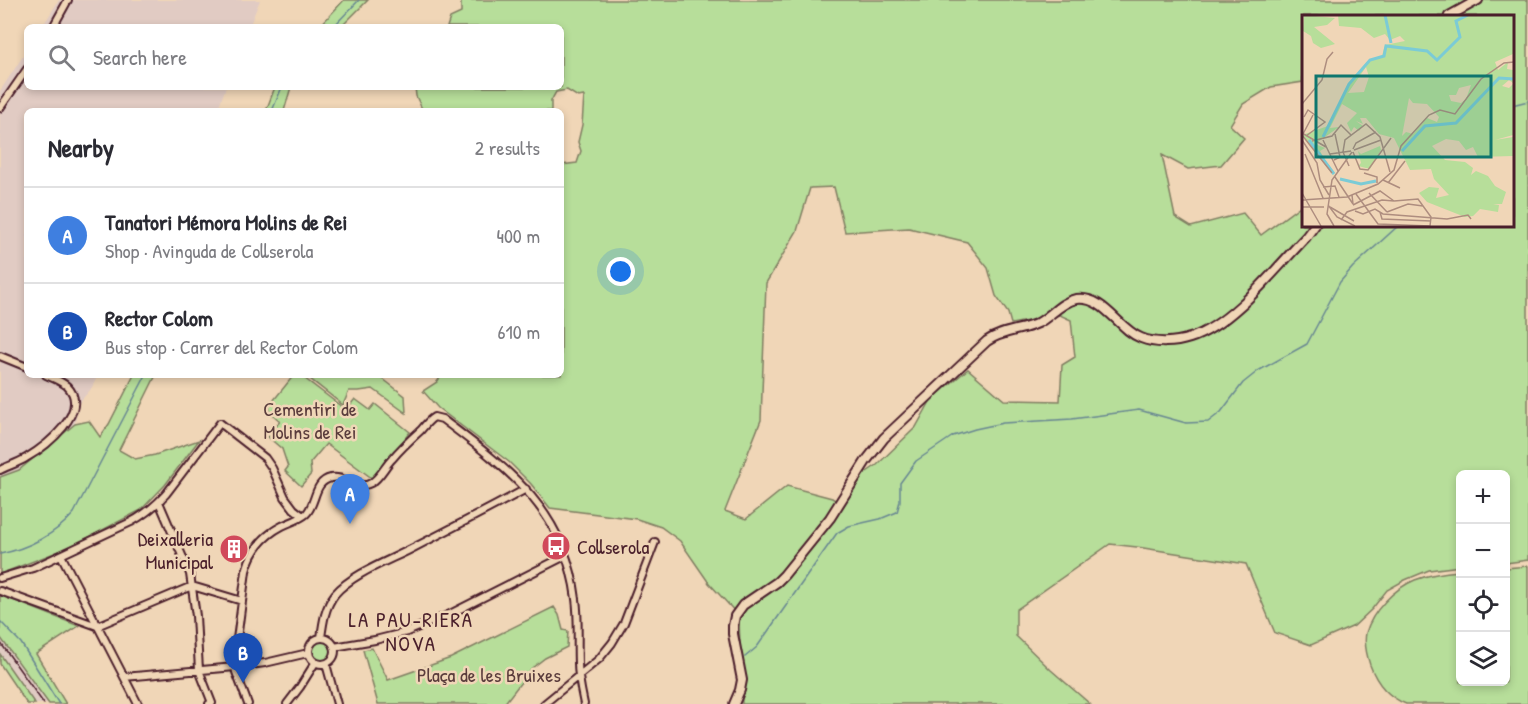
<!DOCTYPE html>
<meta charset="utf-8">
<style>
body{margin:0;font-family:"Patrick Hand",sans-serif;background:#f2f2f3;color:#2b2b33}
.controls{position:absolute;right:18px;bottom:18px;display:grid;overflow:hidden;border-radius:9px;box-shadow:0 3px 9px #0003}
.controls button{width:54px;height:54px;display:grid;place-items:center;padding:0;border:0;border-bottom:2px solid #e1e1e2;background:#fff;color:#2b2b33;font:30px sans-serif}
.you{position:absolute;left:621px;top:272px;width:21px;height:21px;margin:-15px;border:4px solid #fff;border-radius:50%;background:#1a73e8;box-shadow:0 0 0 9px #1a73e833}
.badge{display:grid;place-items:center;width:39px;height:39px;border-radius:50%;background:#d1495b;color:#fff;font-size:20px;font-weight:700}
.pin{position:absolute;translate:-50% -50px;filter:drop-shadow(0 2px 3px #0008)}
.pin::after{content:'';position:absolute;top:32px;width:21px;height:18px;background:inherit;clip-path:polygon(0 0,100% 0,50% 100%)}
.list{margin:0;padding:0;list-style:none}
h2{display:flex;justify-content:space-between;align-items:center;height:78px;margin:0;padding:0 24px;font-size:26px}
h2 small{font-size:20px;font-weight:400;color:#7c7c81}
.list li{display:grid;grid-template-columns:39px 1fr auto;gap:18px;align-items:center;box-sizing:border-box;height:96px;padding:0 24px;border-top:2px solid #e1e1e2}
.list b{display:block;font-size:22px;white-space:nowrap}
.list p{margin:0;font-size:20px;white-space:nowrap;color:#7c7c81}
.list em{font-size:20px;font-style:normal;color:#7c7c81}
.icon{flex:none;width:33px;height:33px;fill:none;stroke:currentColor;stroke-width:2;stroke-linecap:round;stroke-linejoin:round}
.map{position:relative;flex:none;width:1528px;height:704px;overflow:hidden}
.search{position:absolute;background:#fff;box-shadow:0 3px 9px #0003;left:24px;top:24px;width:540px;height:66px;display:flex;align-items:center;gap:15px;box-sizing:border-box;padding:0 21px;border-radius:9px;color:#7c7c81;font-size:22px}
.panel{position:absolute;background:#fff;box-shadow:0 3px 9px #0003;left:24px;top:108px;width:540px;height:270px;border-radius:9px}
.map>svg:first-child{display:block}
.built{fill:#e1cbc3}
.green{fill:#b7de9a;stroke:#807e62;stroke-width:1.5;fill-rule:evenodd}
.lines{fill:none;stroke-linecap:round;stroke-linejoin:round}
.stream{stroke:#678692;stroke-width:1.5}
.minor-casing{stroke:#4a1f2b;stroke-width:10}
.major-casing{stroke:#4a1f2b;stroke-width:12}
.minor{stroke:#f0d6b7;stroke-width:6}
.major{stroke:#f0d6b7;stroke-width:8}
.rail{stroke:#4a1f2b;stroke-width:1.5}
.labels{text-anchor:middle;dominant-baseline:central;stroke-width:5;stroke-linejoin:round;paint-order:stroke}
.park-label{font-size:20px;fill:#5a3c3c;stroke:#f0d6b7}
.poi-label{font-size:20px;fill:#4a1f2b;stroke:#f0d6b7;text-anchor:end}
.neighbourhood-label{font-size:21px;letter-spacing:1.5px;fill:#4a1f2b;stroke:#f0d6b7}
.inset-river{fill:none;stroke:#7bcbd6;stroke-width:3}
.inset-road{fill:none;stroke:#ae8d7f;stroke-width:1.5}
.view{fill:#0f766e;fill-opacity:0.15;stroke:#0f766e;stroke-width:3}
.inset-edge{fill:none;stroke:#4a1f2b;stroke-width:3}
</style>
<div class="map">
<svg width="1528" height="704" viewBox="0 0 1528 704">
<rect width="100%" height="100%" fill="#f0d6b7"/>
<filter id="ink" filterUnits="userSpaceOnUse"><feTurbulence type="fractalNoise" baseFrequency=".0167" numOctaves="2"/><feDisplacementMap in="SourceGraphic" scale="12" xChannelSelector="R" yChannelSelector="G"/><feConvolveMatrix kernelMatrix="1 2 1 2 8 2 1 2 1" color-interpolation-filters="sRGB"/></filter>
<g filter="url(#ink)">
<!-- built -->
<path class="built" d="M59,0H260L249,27H42Z
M27,50V87H226L217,111H27V375H98L91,389L78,404L75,424L19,470L0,477V91Z
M0,637L5,642L49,704H35L0,654Z"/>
<!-- green -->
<path class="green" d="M344,0H368L341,27H319Z
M461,0H1528V560L1506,563V474H1460V566L1429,570L1405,580L1387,590L1372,609L1354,626L1311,645L1275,633L1246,564L1137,547L1110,544L1016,610V636L1051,670L1090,704H742L739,616L709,583L680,541L661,527L637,519L550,508L531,484L509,462L438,408L423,391L437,382L442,375H561V165L577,163L581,151L578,142L582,125L584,96L578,97L567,90L556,92L551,101V111H423L416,96L415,87H561V27H447L450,18L461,13ZM1303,16H1512V225H1303V204L1261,235L1243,213L1191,227L1175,217L1162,155L1188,169L1221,165L1244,138L1230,125L1243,104L1271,87L1303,82ZM834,187L845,232L909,228L967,242L988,268L996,296L1008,313L1011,324L1060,315L1071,320L1075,357L1062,365L1060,401L1004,400L968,369L931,400L916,427L877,465L861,476L843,505L832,498L787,486L746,519L725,511L761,420L766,283L797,231L810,188Z
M275,87H291L284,111H266Z
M134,375H156L119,450L135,459L155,455L199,440L165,485L141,510L70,547L0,574V477L19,470L75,424L89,421L100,437L109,424Z
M294,375H300L346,410L355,399L370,410L375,404L410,432L373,479L326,444L310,463L311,474L301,486L285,471L288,467L282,449L268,437L280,421L270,412L269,406Z
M311,375H383V379L405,396L406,413L373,389L359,391H349L343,405L309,378Z
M1528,566V704H1406C1388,697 1377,684 1370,665C1367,656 1364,643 1366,633C1372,611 1395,588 1415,580C1430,574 1445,572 1460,571V682H1506V568Z
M0,595L79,626L36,654L66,704H49L0,637Z
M554,607L559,615L563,630L568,631L567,647L545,658L532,668L504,704H378L363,650L372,648L388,680L451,658Z
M313 651a9 9 0 1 1 18 0a9 9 0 1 1-18 0Z
M0,654L35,704H27L0,664Z"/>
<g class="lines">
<!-- stream -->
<path class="stream" d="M333,27L359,0
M1512,105L1528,101
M272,111L282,87
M0,554C27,549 56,534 74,513L146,375
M0,621L21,643L59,704
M745,657L757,647L837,533L849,526L880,519L897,512L900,501V483L916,461L953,436L975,429L1003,423L1072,419L1139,410L1186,423L1208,422L1221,412L1243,383L1258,371L1307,344L1340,282L1353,267L1399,225"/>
<!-- minor casing -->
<g class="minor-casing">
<path id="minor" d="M53,27L68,0
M0,108L27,69
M0,356L27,367
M0,470C8,466 18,463 26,458C45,447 92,411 67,386C61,381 53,378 46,375
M159,502L190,574L196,616L199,670L212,703L209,704
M61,555L138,704
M0,578L33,568L131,522C144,515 156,505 166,494L220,423L265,458L272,468L285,497L294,509L303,516
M0,591L97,626
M97,626L192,586L242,601
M309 651a13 13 0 1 1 26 0a13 13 0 1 1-26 0Z
M321,638C323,622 325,607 335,594C353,573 391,560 415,547C452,528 489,509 526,489
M334,647L375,640L407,632L450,614L565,556
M326,664L337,704
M124,677L235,667L265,663L308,653
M248,704L236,672L234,662L246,571C251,551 263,536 282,526C290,522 299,520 306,514C317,503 313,482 331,478C345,475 357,491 371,483C380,478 385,466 392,459C401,448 411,439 421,430C425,425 429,420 434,417L442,419C508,469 565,510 576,599C579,620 577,642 578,663C578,677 581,690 584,704
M287,704L300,687L315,663
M544,704L599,659L612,643L624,623L655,542"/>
</g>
<!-- major casing -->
<g class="major-casing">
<path id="major" d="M1449,16L1478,0
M734,704L740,690L742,680L733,634V626L735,616L743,605L777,582L784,575L830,518L866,461L884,438L987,341C1003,330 1021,331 1038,323C1051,316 1061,302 1076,299C1104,295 1118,329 1141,338C1156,344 1175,343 1190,338C1232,325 1276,268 1306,237L1315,225"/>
</g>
<!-- minor -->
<use href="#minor" class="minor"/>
<!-- major -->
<use href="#major" class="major"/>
<!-- rail -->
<path class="rail" d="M0,642L44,704"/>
</g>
</g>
<!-- icons -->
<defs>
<g id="bus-disc" transform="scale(1.5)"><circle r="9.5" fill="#d1495b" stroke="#f0d6b7"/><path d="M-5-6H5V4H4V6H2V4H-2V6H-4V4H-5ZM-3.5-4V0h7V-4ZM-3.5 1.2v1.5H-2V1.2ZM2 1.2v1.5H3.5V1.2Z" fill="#fff"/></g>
<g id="building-disc" transform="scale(1.5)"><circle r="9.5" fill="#d1495b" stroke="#f0d6b7"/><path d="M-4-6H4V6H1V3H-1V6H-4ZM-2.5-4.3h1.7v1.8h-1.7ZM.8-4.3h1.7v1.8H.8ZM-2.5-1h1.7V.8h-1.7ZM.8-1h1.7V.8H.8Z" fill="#fff"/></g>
</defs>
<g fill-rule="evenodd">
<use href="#bus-disc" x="556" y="546"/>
<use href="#building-disc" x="234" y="549"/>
</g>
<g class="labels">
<!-- park labels -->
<g class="park-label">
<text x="310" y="408">Cementiri de<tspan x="310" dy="23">Molins de Rei</tspan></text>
<text x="489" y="674">Plaça de les Bruixes</text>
</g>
<!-- poi labels -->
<g class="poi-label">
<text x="213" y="538">Deixalleria<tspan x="213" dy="23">Municipal</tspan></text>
<text x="577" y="546" text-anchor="start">Collserola</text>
</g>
<!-- neighbourhood labels -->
<g class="neighbourhood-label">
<text x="411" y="619">LA PAU-RIERA<tspan x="411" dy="24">NOVA</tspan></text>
</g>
</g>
<!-- overview -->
<g transform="translate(1302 15)">
<rect width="212" height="212" fill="#f0d6b7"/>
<path d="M2,0L33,3L25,10L12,12L33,29L19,33L11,28L9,21L1,16ZM36,0H211V39L193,47L196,55L206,47L205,54L211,55V68L207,65L200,71L207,73L211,69V120L193,125L211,122V141L176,142L171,132L164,135L157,126L144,124L130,131L143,145L163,147L171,153L169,160L174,156L186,161L193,171L204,177L200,189H191L197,190L196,197L178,194L171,201L163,202L125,187L117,178L127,172L137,173L134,183L147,180L132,164L129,154L108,155L92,123L77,119L64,103H58L61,109L54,106L61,111L57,116L52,112L49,117L45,108L55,98L40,89L28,113L37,112L13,129L23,133L18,136L32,161L0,120L26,111L47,68L67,45L80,41L83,30L103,26L98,21L88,25L83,19L72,23L59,13L37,11ZM64,52L67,62L62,77L46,78ZM169,70L164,84L159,88L149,86L147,80H154L157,73ZM107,83L111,88L125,89L137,102L135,107L125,103L111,119L104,117L100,121ZM78,131L79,135L68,154L56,151L59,148L56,136L59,139Z" fill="#b7de9a" fill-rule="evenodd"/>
<path class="inset-river" d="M83,0L89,28M21,122L47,69L68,45L82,41L84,31L125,36L135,45L158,22L154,6L166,0M7,125L32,159M100,136L123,111L154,108L197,63L212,64M38,164L59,169L74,166"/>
<path class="inset-road" d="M0,89L20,65L25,44L31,37M2,102L6,95L23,107L4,121M0,118L24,132M1,119L11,100M0,120L30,158M0,125L15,148L18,165L27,180M21,125L36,156M10,126L30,121L39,110L49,120M51,134L54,128L74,117M52,135L79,125M51,137L58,154L66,155L89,123M3,139L21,183M28,139L49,136M32,145L38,142L33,119M47,151L41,137L43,125L64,109L78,122L88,157M62,158L75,162V168M33,162L51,189L50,180M81,165L98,173M86,168L103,146M21,172L33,171L37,182M0,178L19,211M67,178L85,197M54,179L76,209L128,211L129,202L116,184L92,186M0,185L45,182L76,169L92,155L99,131L127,100L138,95L153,99L179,64L202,48L212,47M26,190L35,202L53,211M51,190L78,176L92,186M0,192H22M28,192L52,206M53,196L61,199L73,194L81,199L145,204L166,200L169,204M78,197L80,204L129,206M85,197L106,189L121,191M39,205L45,197L80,185L92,186M32,211L25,199L30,165L50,137"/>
<path class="view" d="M14,61H189V142H14Z"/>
<rect width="212" height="212" class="inset-edge"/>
</g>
</svg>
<div class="controls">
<button>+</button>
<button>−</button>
<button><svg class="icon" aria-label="locate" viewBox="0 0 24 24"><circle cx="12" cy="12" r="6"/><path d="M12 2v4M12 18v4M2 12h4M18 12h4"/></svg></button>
<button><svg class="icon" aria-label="layers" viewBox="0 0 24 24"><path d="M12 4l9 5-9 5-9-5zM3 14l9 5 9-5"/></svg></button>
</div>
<div class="you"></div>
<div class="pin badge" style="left:350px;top:524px;background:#3f7fe0">A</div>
<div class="pin badge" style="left:243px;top:683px;background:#1a4fb4">B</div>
<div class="search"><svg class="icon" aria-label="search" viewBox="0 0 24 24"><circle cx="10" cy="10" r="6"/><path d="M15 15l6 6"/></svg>Search here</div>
<section class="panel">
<h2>Nearby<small>2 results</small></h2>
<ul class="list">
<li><span class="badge" style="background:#3f7fe0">A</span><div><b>Tanatori Mémora Molins de Rei</b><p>Shop · Avinguda de Collserola</p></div><em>400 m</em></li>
<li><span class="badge" style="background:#1a4fb4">B</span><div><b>Rector Colom</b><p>Bus stop · Carrer del Rector Colom</p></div><em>610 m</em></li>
</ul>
</section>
</div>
